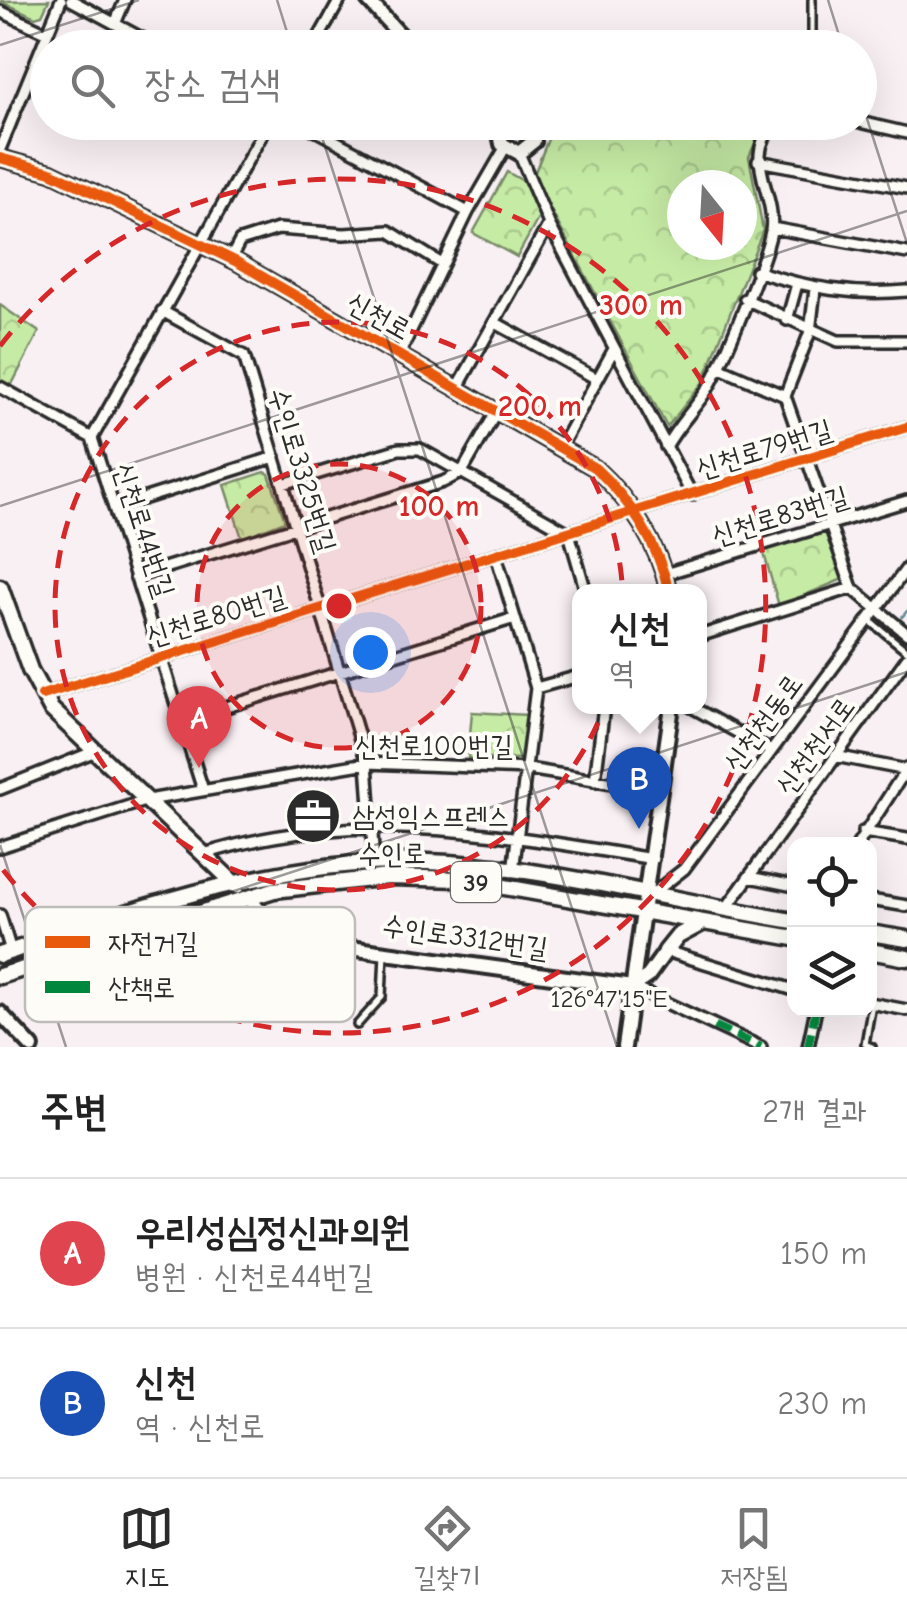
<!DOCTYPE html>
<html lang="ko">
<meta charset="utf-8">
<style>
body{margin:0;font-family:"Comic Neue","Poor Story",sans-serif;background:#f6f6f6;color:#222}
.controls{position:absolute;right:30px;bottom:30px;display:grid;overflow:hidden;border-radius:20px;box-shadow:0 10px 40px #0002}
.controls button{width:90px;height:90px;display:grid;place-items:center;padding:0;border:0;border-bottom:2px solid #e0e0e0;background:#fff;color:#222;font:50px sans-serif}
.compass{position:absolute;left:667px;top:170px;width:90px;height:90px;border-radius:50%;background:#fff;box-shadow:0 10px 40px #0002;rotate:162deg}
.you{position:absolute;left:370px;top:652px;width:35px;height:35px;margin:-25px;border:8px solid #fff;border-radius:50%;background:#1a73e8;box-shadow:0 0 0 15px #1a73e833}
.badge{display:grid;place-items:center;width:65px;height:65px;border-radius:50%;background:#2b2b2b;color:#fff;font-size:32px;font-weight:700}
.pin{position:absolute;translate:-50% -82px;filter:drop-shadow(0 2px 5px #0008)}
.pin::after{content:'';position:absolute;top:52px;width:35px;height:30px;background:inherit;clip-path:polygon(0 0,100% 0,50% 100%)}
.popup{position:absolute;left:572px;top:584px;width:135px;height:130px;box-sizing:border-box;display:grid;place-content:center;border-radius:20px;background:#fff;filter:drop-shadow(0 2px 8px #0005);font-size:32px;white-space:nowrap;color:#767676}
.popup b{font-size:38px;color:#222}
.popup::after{content:'';position:absolute;left:50%;top:100%;margin-left:-20px;border:20px solid transparent;border-top-color:#fff}
.list{margin:0;padding:0;list-style:none}
h2{display:flex;justify-content:space-between;align-items:center;height:130px;margin:0;padding:0 40px;font-size:42px}
h2 small{font-size:32px;font-weight:400;color:#767676}
.list li{display:grid;grid-template-columns:65px 1fr auto;gap:30px;align-items:center;box-sizing:border-box;height:150px;padding:0 40px;border-top:2px solid #e0e0e0}
.list b{display:block;font-size:38px;white-space:nowrap}
.list p{margin:0;font-size:32px;white-space:nowrap;color:#767676}
.list em{font-size:32px;font-style:normal;color:#767676}
.icon{flex:none;width:55px;height:55px;fill:none;stroke:currentColor;stroke-width:2;stroke-linecap:round;stroke-linejoin:round}
.map{position:relative;flex:none;width:907px;height:1047px;overflow:hidden}
.search{position:absolute;background:#fff;box-shadow:0 10px 40px #0002;left:30px;right:30px;top:30px;height:110px;display:flex;align-items:center;gap:25px;box-sizing:border-box;padding:0 35px;border-radius:55px;color:#767676;font-size:38px}
.sheet{height:430px;background:#fff}
nav{display:flex;justify-content:space-around;align-items:center;box-sizing:border-box;height:140px;border-top:2px solid #e0e0e0;background:#fff;font-size:28px;color:#767676}
nav a{display:grid;justify-items:center;gap:5px}
nav .on{color:#2b2b2b}
.map>svg:first-child{display:block}
.park{fill:url(#park-crowns);stroke:#788b68;stroke-width:2.5;fill-rule:evenodd}
.lines{fill:none;stroke-linecap:round;stroke-linejoin:round}
.stream{stroke:#5c8895;stroke-width:2.5}
.lane-casing{stroke:#2b2b2b;stroke-width:12}
.street-casing{stroke:#2b2b2b;stroke-width:16}
.secondary-casing{stroke:#2b2b2b;stroke-width:20}
.primary-casing{stroke:#2b2b2b;stroke-width:21}
.lane{stroke:#fdfcf7;stroke-width:5}
.street{stroke:#fdfcf7;stroke-width:9}
.secondary{stroke:#fdfcf7;stroke-width:12}
.primary{stroke:#fdfcf7;stroke-width:14}
.quiet{stroke:#00873e;stroke-width:8;stroke-dasharray:15 8;stroke-linecap:butt}
.cycleway-casing{stroke:#fdfcf7;stroke-width:16}
.cycleway{stroke:#e8590c;stroke-width:10}
.ticks{fill:none;stroke:#2b2b2b;stroke-width:2.5;stroke-opacity:0.45}
.ring{fill:none;stroke:#d62828;stroke-width:5;stroke-dasharray:18 12}
.labels{text-anchor:middle;dominant-baseline:central;stroke-width:8;stroke-linejoin:round;paint-order:stroke}
.shield{fill:#fdfcf7;stroke:#6a6a68;stroke-width:2.5}
.shield-label{font-size:25px;font-weight:bold;fill:#2b2b2b}
.street-label{font-size:28px;fill:#2b2b2b;stroke:#fdfcf7}
.poi-label{font-size:28px;fill:#2b2b2b;stroke:#fdfcf7;text-anchor:start}
.key{fill:#fdfcf7;stroke:#bebdba;stroke-width:2.5}
.key-label{font-size:28px;fill:#2b2b2b}
.ticks-label{font-size:25px;text-anchor:middle;fill:#2b2b2b;stroke:#fdfcf7;stroke-width:8;stroke-linejoin:round;paint-order:stroke}
.centre{fill:#d62828;stroke:#fdfcf7;stroke-width:5}
.ring-label{font-size:30px;text-anchor:middle;font-weight:bold;fill:#d62828;stroke:#fdfcf7;stroke-width:8;stroke-linejoin:round;paint-order:stroke}
</style>
<div class="map">
<svg width="907" height="1047" viewBox="0 0 907 1047">
<defs>
<pattern id="park-crowns" width="20" height="18" patternUnits="userSpaceOnUse" patternTransform="scale(2.5)"><rect width="20" height="18" fill="#c6eba5"/><path d="M2 6a3 3 0 1 1 6 0M12 15a3 3 0 1 1 6 0" fill="none" stroke="#aaca8e"/></pattern>
</defs>
<rect width="100%" height="100%" fill="#f9f0f4"/>
<filter id="ink" filterUnits="userSpaceOnUse"><feTurbulence type="fractalNoise" baseFrequency=".01" numOctaves="2"/><feDisplacementMap in="SourceGraphic" scale="20" xChannelSelector="R" yChannelSelector="G"/><feConvolveMatrix kernelMatrix="1 2 1 2 8 2 1 2 1" color-interpolation-filters="sRGB"/></filter>
<g filter="url(#ink)">
<!-- park -->
<path class="park" d="M49,0L42,15L35,17L0,1Z
M571,123H764L749,157L763,230L703,382L667,427L533,177L551,132ZM682,185H742V245H682Z
M507,172L523,181L540,215L517,257L473,233Z
M0,305L39,332L10,388L0,380Z
M265,472L269,474L285,521L242,538L225,485Z
M824,529L843,579L779,606L763,550Z
M472,712L527,715L521,759L468,758Z"/>
<g class="lines">
<!-- stream -->
<path class="stream" d="M902,617L907,611"/>
<!-- lane casing -->
<g class="lane-casing">
<path id="lane" d="M812,48V0
M870,621L907,651
M357,1025L382,997L384,953
M872,1047L865,1044L872,1004"/>
</g>
<!-- street casing -->
<g class="street-casing">
<path id="street" d="M71,0L160,48
M0,11L47,33
M115,24L125,0
M313,48L340,0
M300,122L468,212
M860,122L907,133
M0,149L61,0
M519,153L549,224L692,495
M758,161L907,188
M772,228L907,253
M231,258L240,241L278,229L344,234L389,231L442,264
M756,271C808,288 853,296 907,291
M745,299L838,341H907
M162,311L244,356L367,763L374,863
M787,320L797,284
M494,322L597,379
M400,353L468,212L505,148
M718,367L785,396L852,588L907,634
M0,387L92,438
M458,387L549,224
M785,396L810,332L815,289
M561,446L614,349
M666,447C677,426 694,410 707,390C722,366 766,259 771,231C777,192 739,156 777,122
M283,484L399,449H420L569,533L586,592
M114,508L275,457
M496,555L536,688L513,871
M665,574L907,501
M135,577L443,482L462,472L498,409
M699,636L852,588
M536,688L579,676
M42,695L907,427
M690,706L771,751
M181,721L515,618
M835,756L907,770
M595,781L604,706
M0,789L93,752
M203,790L92,438L269,122
M863,832L907,839
M858,844L907,768
M0,847L148,800L367,763L528,769L661,791
M204,854C356,806 501,834 653,859
M749,877L794,886
M651,895L684,869L907,568
M870,900L907,906
M725,910L907,658
M0,915L11,951
M666,951L794,990
M632,987L761,1047
M870,1003L907,1010
M808,1047L816,1009"/>
</g>
<!-- secondary casing -->
<g class="secondary-casing">
<path id="secondary" d="M368,0L412,48
M507,122L500,134L502,144L519,153L534,141L528,122
M0,158L51,172L237,262L595,468C631,501 658,544 669,592
M249,898L276,930L292,940L632,987
M632,987L648,976L666,951
M0,1013L32,1047
M624,1047L672,706"/>
</g>
<!-- primary casing -->
<g class="primary-casing">
<path id="primary" d="M0,587L30,670L51,709L237,886
M870,933L907,939
M666,951L678,936L700,924
M870,951L907,958
M0,955C138,908 280,857 428,862C551,866 673,902 794,921
M0,976L274,890L388,877L459,879L794,938"/>
</g>
<!-- lane -->
<use href="#lane" class="lane"/>
<!-- street -->
<use href="#street" class="street"/>
<!-- secondary -->
<use href="#secondary" class="secondary"/>
<!-- primary -->
<use href="#primary" class="primary"/>
<!-- quiet -->
<path class="quiet" d="M715,1026L761,1047
M808,1047L816,1009"/>
<!-- cycleway casing -->
<g class="cycleway-casing">
<path id="cycleway" d="M0,158L51,172L237,262L595,468C631,501 658,544 669,592
M42,695L907,427"/>
</g>
<!-- cycleway -->
<use href="#cycleway" class="cycleway"/>
</g>
</g>
<!-- ticks -->
<path class="ticks" d="M277,0L292,48M828,0L843,48M0,45L139,0M860,97L907,243M317,122L617,1047M0,506L907,211M0,845L66,1047M0,967L907,672"/>
<!-- distance rings -->
<circle cx="339" cy="606" r="142" fill="#d62828" fill-opacity=".12"/>
<g class="ring">
<circle cx="339" cy="606" r="142"/>
<circle cx="339" cy="606" r="284"/>
<path d="M0 346A427 427 0 1 1 0 866"/>
</g>
<!-- icons -->
<defs>
<g id="office-disc" transform="scale(2.875)"><circle r="9.5" fill="#2b2b2b" stroke="#fdfcf7"/><path d="M-6-3h4V-5.5h4V-3h4V5H-6ZM-1-4.5V-3h2v-1.5ZM-6 0V1H6V0Z" fill="#fff"/></g>
</defs>
<g fill-rule="evenodd">
<use href="#office-disc" x="313" y="816"/>
</g>
<g class="labels">
<!-- shield labels -->
<rect class="shield" x="451" y="862" width="50" height="40" rx="8"/>
<g class="shield-label">
<text x="476" y="882">39</text>
</g>
<!-- street labels -->
<g class="street-label">
<text transform="translate(379 316) rotate(29)">신천로</text>
<text transform="translate(764 449) rotate(-17)">신천로79번길</text>
<text transform="translate(302 470) rotate(73)">수인로3325번길</text>
<text transform="translate(780 516) rotate(-17)">신천로83번길</text>
<text transform="translate(144 530) rotate(72)">신천로44번길</text>
<text transform="translate(216 616) rotate(-17)">신천로80번길</text>
<text transform="translate(763 723) rotate(-54)">신천천동로</text>
<text x="434" y="746">신천로100번길</text>
<text transform="translate(815 746) rotate(-54)">신천천서로</text>
<text transform="translate(392 854) rotate(-1)">수인로</text>
<text transform="translate(465 937) rotate(8)">수인로3312번길</text>
</g>
<!-- poi labels -->
<g class="poi-label">
<text x="352" y="816">삼성익스프레스</text>
</g>
</g>
<!-- legend -->
<rect x="25" y="907" width="330" height="115" rx="15" class="key"/>
<rect x="45" y="936" width="45" height="12" fill="#e8590c"/>
<rect x="45" y="981" width="45" height="12" fill="#00873e"/>
<g class="key-label">
<text x="108" y="952">자전거길</text>
<text x="108" y="997">산책로</text>
</g>
<g class="ticks-label">
<text x="609" y="1007">126°47'15"E</text>
</g>
<circle cx="339" cy="606" r="15" class="centre"/>
<g class="ring-label">
<text x="641" y="315">300 m</text>
<text x="540" y="416">200 m</text>
<text x="439" y="516">100 m</text>
</g>
</svg>
<div class="controls">
<button><svg class="icon" aria-label="locate" viewBox="0 0 24 24"><circle cx="12" cy="12" r="6"/><path d="M12 2v4M12 18v4M2 12h4M18 12h4"/></svg></button>
<button><svg class="icon" aria-label="layers" viewBox="0 0 24 24"><path d="M12 4l9 5-9 5-9-5zM3 14l9 5 9-5"/></svg></button>
</div>
<svg class="compass" viewBox="-18 -18 36 36"><path d="M0-13l5 13h-10z" fill="#e53935"/><path d="M0 13l5-13h-10z" fill="#767676"/></svg>
<div class="you"></div>
<div class="pin badge" style="left:199px;top:768px;background:#e0444e">A</div>
<div class="pin badge" style="left:639px;top:829px;background:#1a4fb4">B</div>
<div class="popup"><b>신천</b>역</div>
<div class="search"><svg class="icon" aria-label="search" viewBox="0 0 24 24"><circle cx="10" cy="10" r="6"/><path d="M15 15l6 6"/></svg>장소 검색</div>
</div>
<section class="sheet">
<h2>주변<small>2개 결과</small></h2>
<ul class="list">
<li><span class="badge" style="background:#e0444e">A</span><div><b>우리성심정신과의원</b><p>병원 · 신천로44번길</p></div><em>150 m</em></li>
<li><span class="badge" style="background:#1a4fb4">B</span><div><b>신천</b><p>역 · 신천로</p></div><em>230 m</em></li>
</ul>
</section>
<nav>
<a class="on"><svg class="icon" aria-label="map" viewBox="0 0 24 24"><path d="M3 6l6-2 6 2 6-2v14l-6 2-6-2-6 2zM9 4v14M15 6v14"/></svg>지도</a>
<a><svg class="icon" aria-label="directions" viewBox="0 0 24 24"><path d="M12 3l9 9-9 9-9-9zM9 14v-3h6M13 9l2 2-2 2"/></svg>길찾기</a>
<a><svg class="icon" aria-label="saved" viewBox="0 0 24 24"><path d="M7 4h10v16l-5-4-5 4z"/></svg>저장됨</a>
</nav>
